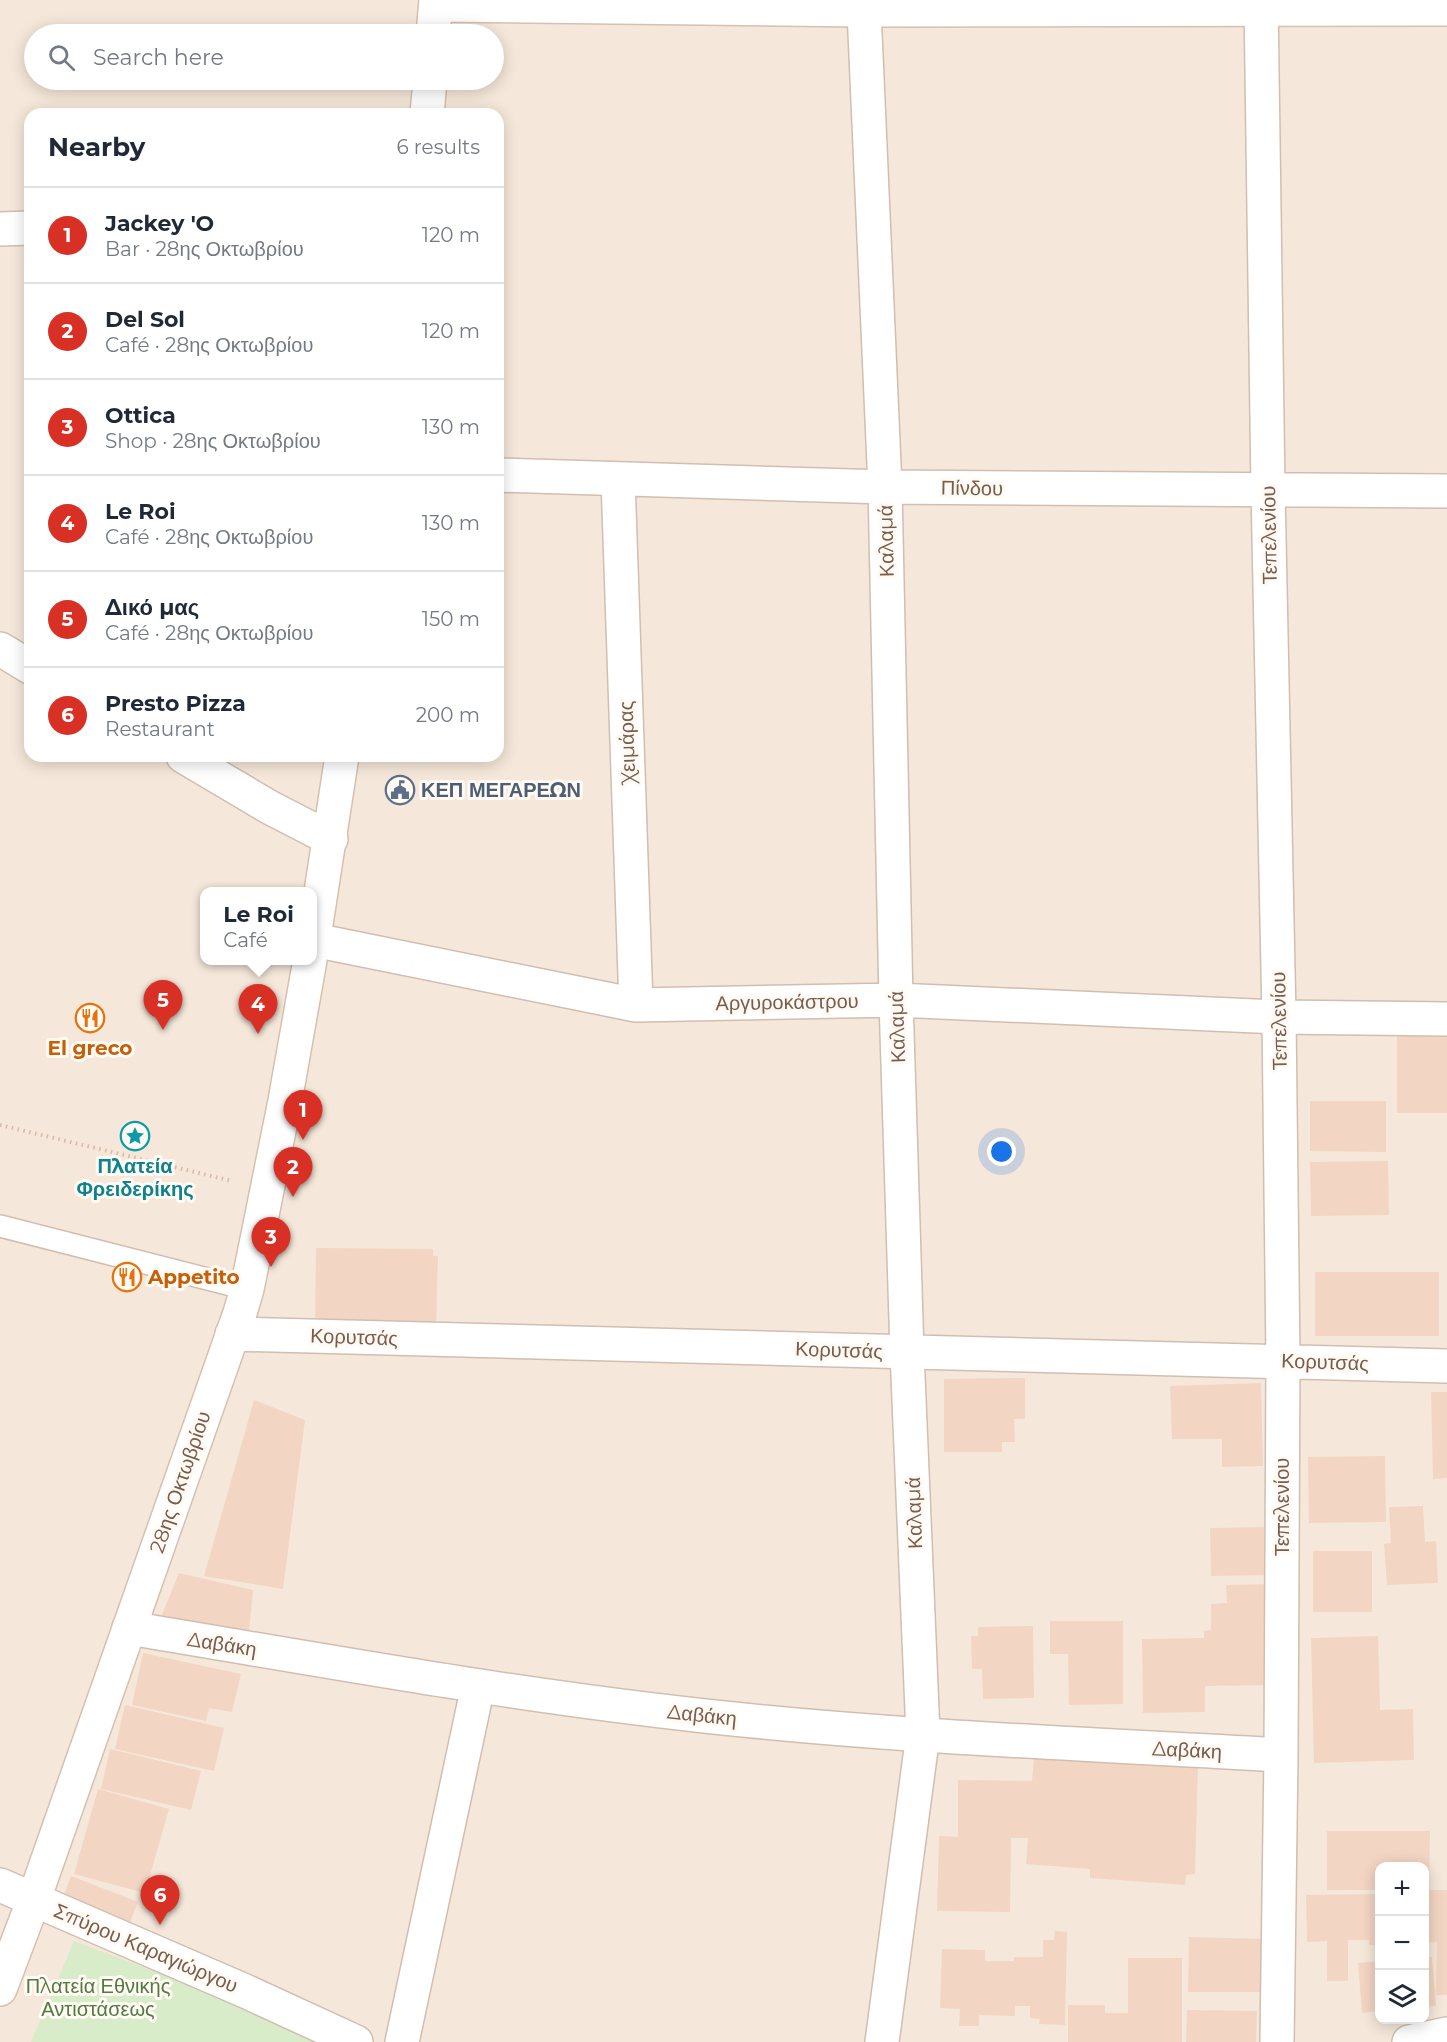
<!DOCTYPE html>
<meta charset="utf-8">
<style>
body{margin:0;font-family:Montserrat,sans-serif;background:#f2f2f3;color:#1f2937}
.controls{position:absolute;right:18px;bottom:18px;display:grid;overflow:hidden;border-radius:12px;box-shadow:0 3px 15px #0003}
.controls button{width:54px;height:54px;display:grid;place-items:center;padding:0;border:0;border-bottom:2px solid #e0e1e3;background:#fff;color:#1f2937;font:30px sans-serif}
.you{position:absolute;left:1002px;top:1152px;width:21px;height:21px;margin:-15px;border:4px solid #fff;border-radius:50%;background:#1a73e8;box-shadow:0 0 0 9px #1a73e833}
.badge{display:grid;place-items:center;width:39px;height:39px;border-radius:50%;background:#d93025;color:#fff;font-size:20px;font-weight:700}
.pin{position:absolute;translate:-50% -50px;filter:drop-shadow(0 2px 3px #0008)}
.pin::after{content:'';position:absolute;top:32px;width:21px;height:18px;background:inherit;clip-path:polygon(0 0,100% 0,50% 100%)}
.popup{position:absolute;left:200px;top:887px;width:117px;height:78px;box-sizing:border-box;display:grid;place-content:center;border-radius:12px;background:#fff;filter:drop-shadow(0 2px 4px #0005);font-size:20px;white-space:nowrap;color:#747a83}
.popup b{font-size:22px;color:#1f2937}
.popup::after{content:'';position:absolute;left:50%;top:100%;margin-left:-12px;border:12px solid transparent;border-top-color:#fff}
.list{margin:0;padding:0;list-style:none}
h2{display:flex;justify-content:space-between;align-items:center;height:78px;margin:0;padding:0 24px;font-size:26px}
h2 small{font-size:20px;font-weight:400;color:#747a83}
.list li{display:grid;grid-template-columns:39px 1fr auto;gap:18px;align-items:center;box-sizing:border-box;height:96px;padding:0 24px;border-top:2px solid #e0e1e3}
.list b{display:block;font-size:22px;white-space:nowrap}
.list p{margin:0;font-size:20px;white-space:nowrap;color:#747a83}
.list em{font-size:20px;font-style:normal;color:#747a83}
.icon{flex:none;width:33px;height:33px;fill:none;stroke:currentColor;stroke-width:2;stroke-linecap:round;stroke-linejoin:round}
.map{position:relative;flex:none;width:1447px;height:2042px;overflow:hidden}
.search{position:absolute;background:#fff;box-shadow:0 3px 15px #0003;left:24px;top:24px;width:480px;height:66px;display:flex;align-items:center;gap:15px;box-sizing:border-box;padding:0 21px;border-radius:33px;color:#747a83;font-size:22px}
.panel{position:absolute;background:#fff;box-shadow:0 3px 15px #0003;left:24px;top:108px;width:480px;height:654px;border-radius:18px}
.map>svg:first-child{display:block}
.residential{fill:#f5e8da;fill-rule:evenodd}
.green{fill:#d8ecc9}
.building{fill:#f3d5c3}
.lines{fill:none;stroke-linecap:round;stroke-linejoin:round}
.lane-casing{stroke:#d1beb0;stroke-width:24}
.street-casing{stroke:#d1beb0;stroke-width:36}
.secondary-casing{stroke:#d6c0b0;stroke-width:36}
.path{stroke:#d9b8a5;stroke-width:4;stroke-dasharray:1.5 4.5;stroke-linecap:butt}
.lane{stroke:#fff;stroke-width:21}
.street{stroke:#fff;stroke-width:33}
.secondary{stroke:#fff;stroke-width:33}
.labels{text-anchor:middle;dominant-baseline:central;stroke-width:6;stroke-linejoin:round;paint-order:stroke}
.street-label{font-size:20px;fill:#7a5c4d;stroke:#fffaf3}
.service-label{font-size:20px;font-weight:bold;fill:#4e5e75;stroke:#fffaf3;text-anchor:start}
.food-label{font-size:20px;font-weight:bold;fill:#c56008;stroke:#fffaf3}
.culture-label{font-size:20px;font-weight:bold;fill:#0d838f;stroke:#fffaf3}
.park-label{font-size:20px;fill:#537a41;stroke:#fffaf3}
</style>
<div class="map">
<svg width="1447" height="2042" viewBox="0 0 1447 2042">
<rect width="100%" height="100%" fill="#fdf6ec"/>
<!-- residential -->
<path class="residential" d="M0,0H1447V2042H0ZM34,34H494V80H34ZM30,114H498V756H30ZM204,892H312V960H204ZM1380,1866H1424V2020H1380Z"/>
<!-- green -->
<path class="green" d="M74,1941L266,2013L312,2042H31Z"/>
<!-- building -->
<path class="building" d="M1397,1031H1447V1113H1397Z
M1310,1101H1386V1152L1310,1151Z
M1388,1161L1389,1215L1311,1216L1310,1162Z
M316,1248L433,1249V1256H438L436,1329L315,1327Z
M1315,1272H1439V1336H1315Z
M1025,1378V1419H1014L1015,1442H1002V1452H944V1379Z
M1261,1383L1263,1466L1222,1467V1439H1172L1170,1386Z
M1431,1392H1447V1478L1433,1479Z
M254,1400L305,1420L283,1589L204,1576Z
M1385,1456L1386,1522L1309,1523L1308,1457Z
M1423,1506L1425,1542L1436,1541L1438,1583L1387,1585L1384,1544L1391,1543L1389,1507Z
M1273,1527V1575L1211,1576L1210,1528Z
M1313,1551H1372V1612H1313Z
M179,1573L253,1590L248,1642L156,1629Z
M1272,1584L1274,1685L1205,1686V1712L1143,1713L1142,1639L1204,1638V1631L1211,1630V1604L1227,1603L1226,1585Z
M1050,1621H1123V1704L1069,1705L1068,1654H1050Z
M1033,1626L1034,1698L983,1699L982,1669H972L971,1636H978V1627Z
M1378,1636L1380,1710L1413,1709L1414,1760L1314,1763L1311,1638Z
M143,1653L241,1674L232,1712L209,1708L206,1721L132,1705Z
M125,1705L224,1728L214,1771L115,1749Z
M110,1749L201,1771L191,1810L101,1789Z
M1034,1757L1198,1763L1195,1874L1186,1875L1185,1885L1090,1878V1869L1026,1864L1028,1838H1011L1010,1912L937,1911L939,1836L958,1837V1780L1032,1781Z
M98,1789L169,1809L145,1893L74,1874Z
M1327,1831H1430L1429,1890H1447V1995H1436L1437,1942L1424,1943V1866H1380V1890H1327Z
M71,1876L138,1902L129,1925L62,1900Z
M1380,1894V1945H1369V1940H1348V1981H1327V1941L1307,1942L1306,1895Z
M1055,1931L1067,1932L1065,2025L1039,2024L1040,2019L1030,2018V2006H1015V2016L979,2015V2026H959L960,2009L940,2008L942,1949L985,1950V1961H1014V1957H1043V1940H1054Z
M1189,1937L1264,1939L1263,1992H1188Z
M1424,1957H1432L1436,2006L1424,2007Z
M1128,1958H1182V2042H1068V2005H1105V2013H1128Z
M1380,1961V2011L1362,2013L1358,1963Z
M1187,2010L1257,2011L1256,2042H1186Z"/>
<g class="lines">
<!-- lane casing -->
<g class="lane-casing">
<path id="lane" d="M0,1226L247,1289"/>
</g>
<!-- street casing -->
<g class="street-casing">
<path id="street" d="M1261,0L1268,490L1279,1017L1283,1360L1281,1755L1277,2042
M864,10L885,487L896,1000L907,1352L923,1734L882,2042
M0,229L30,228
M498,475L885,487L1447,491
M618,479L636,1005
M0,649L30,667
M183,756L269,807L331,839
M314,940L636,1005L896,1000L1279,1017L1447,1019
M232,1334L1447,1366
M129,1628C321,1660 512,1695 705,1716C896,1737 1089,1744 1281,1755
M0,1885L245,1991L356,2042
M402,2042L478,1686
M1409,2042L1447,2034"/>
</g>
<!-- secondary casing -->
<g class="secondary-casing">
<path id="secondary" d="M436,5L864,10L1447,9
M433,34L436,0
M427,114L430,80
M312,950L342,756
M0,1989L34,1899L240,1313L247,1289L285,1101L310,960"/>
</g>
<!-- path -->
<path class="path" d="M0,1125L232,1181"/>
<!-- lane -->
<use href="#lane" class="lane"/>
<!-- street -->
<use href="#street" class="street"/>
<!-- secondary -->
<use href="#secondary" class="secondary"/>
</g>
<!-- icons -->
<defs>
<g id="civic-ring" transform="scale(1.5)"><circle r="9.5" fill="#fffaf3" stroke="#5c6f8a" stroke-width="1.5"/><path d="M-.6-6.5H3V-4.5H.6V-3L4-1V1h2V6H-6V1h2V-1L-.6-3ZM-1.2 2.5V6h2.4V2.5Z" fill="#5c6f8a"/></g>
<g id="restaurant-ring" transform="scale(1.5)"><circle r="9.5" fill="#fffaf3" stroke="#e8710a" stroke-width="1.5"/><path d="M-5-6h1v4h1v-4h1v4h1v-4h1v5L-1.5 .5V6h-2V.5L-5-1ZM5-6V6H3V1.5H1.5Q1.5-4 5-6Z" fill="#e8710a"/></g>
<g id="sight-ring" transform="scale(1.5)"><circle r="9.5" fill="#fffaf3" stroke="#0f9aa8" stroke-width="1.5"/><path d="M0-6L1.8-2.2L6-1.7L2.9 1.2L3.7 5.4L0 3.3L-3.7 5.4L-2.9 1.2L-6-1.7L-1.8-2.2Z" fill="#0f9aa8"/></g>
</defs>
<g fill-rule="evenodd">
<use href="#civic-ring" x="400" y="790"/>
<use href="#restaurant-ring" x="90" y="1018"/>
<use href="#sight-ring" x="135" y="1136"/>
<use href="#restaurant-ring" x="127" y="1277"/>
</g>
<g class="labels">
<!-- street labels -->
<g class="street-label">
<text transform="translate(972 488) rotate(1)">Πίνδου</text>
<text transform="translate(1269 535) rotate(-91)">Τεπελενίου</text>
<text transform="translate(886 541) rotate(-91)">Καλαμά</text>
<text transform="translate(627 742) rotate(-92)">Χειμάρας</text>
<text transform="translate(787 1002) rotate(-1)">Αργυροκάστρου</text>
<text transform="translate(1279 1021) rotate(-91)">Τεπελενίου</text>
<text transform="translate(897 1027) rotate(-92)">Καλαμά</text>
<text transform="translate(354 1337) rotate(2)">Κορυτσάς</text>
<text transform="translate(839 1350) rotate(2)">Κορυτσάς</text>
<text transform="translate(1325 1362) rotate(2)">Κορυτσάς</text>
<text transform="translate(180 1482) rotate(-71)">28ης Οκτωβρίου</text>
<text transform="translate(1282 1507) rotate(-90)">Τεπελενίου</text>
<text transform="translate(914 1513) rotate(-92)">Καλαμά</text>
<text transform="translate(222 1644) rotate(9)">Δαβάκη</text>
<text transform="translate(702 1715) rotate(6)">Δαβάκη</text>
<text transform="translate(1187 1750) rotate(3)">Δαβάκη</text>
<text transform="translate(146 1948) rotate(23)">Σπύρου Καραγιώργου</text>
</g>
<!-- service labels -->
<g class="service-label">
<text x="421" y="790">ΚΕΠ ΜΕΓΑΡΕΩΝ</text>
</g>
<!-- food labels -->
<g class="food-label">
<text x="90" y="1048">El greco</text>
<text x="148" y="1277" text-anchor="start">Appetito</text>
</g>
<!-- culture labels -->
<g class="culture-label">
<text x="135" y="1166">Πλατεία<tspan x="135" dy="23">Φρειδερίκης</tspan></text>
</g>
<!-- park labels -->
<g class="park-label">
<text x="98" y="1986">Πλατεία Εθνικής<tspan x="98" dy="23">Αντιστάσεως</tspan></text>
</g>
</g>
</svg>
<div class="controls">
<button>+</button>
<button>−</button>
<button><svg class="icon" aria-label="layers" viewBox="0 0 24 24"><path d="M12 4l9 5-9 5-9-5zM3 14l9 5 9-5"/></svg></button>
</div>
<div class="you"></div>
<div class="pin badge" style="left:303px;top:1140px">1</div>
<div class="pin badge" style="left:293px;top:1197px">2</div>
<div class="pin badge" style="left:271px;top:1267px">3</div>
<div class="pin badge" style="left:258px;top:1034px">4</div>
<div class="popup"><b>Le Roi</b>Café</div>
<div class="pin badge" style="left:163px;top:1030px">5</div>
<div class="pin badge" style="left:160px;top:1925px">6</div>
<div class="search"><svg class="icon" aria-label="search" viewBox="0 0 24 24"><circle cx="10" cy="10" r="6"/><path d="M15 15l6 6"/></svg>Search here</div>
<section class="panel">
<h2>Nearby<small>6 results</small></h2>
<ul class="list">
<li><span class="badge">1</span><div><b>Jackey 'O</b><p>Bar · 28ης Οκτωβρίου</p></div><em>120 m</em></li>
<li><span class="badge">2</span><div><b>Del Sol</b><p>Café · 28ης Οκτωβρίου</p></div><em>120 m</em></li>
<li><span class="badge">3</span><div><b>Ottica</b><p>Shop · 28ης Οκτωβρίου</p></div><em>130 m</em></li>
<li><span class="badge">4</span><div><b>Le Roi</b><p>Café · 28ης Οκτωβρίου</p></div><em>130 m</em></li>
<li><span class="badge">5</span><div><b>Δικό μας</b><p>Café · 28ης Οκτωβρίου</p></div><em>150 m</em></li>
<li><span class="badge">6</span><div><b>Presto Pizza</b><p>Restaurant</p></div><em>200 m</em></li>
</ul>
</section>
</div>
